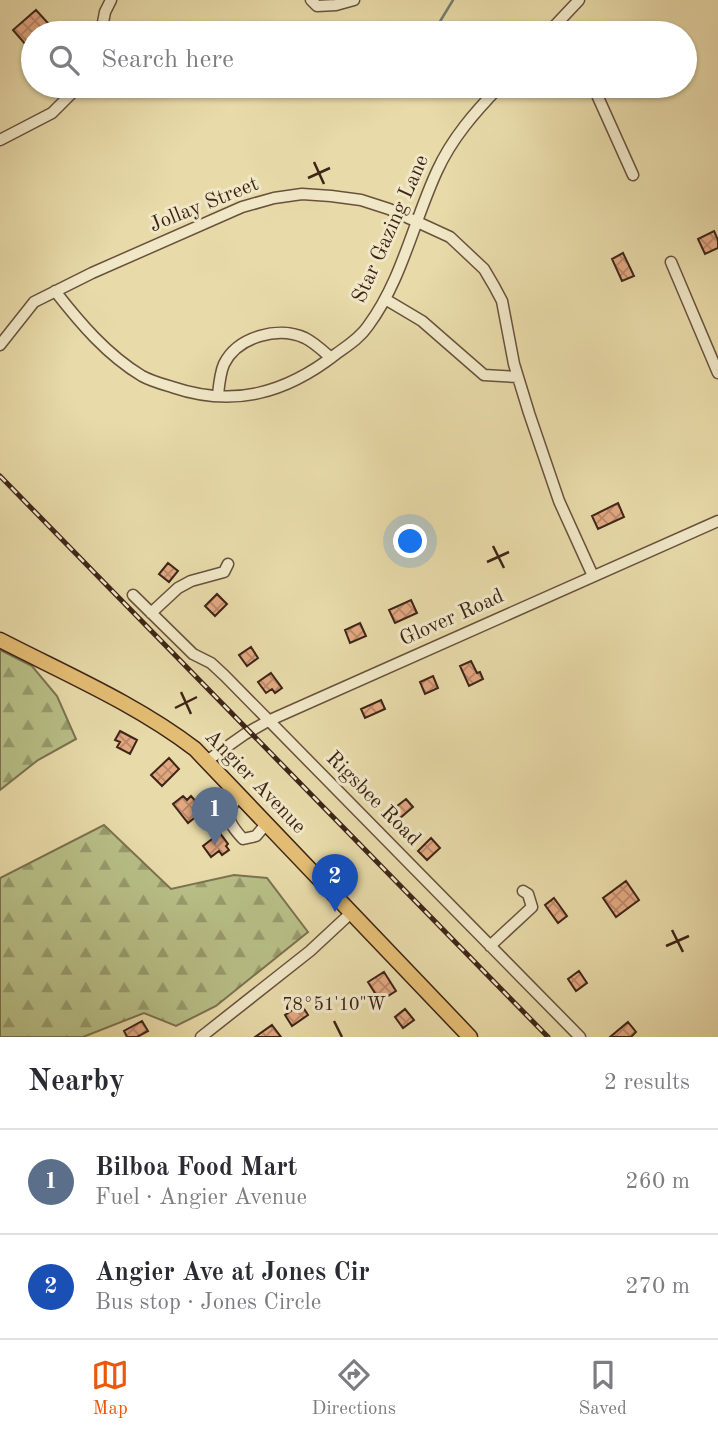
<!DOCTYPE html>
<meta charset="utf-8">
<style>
body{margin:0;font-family:"Old Standard TT",serif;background:#f7f7f7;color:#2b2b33}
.you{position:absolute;left:411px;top:542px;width:24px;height:24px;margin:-18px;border:5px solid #fff;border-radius:50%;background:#1a73e8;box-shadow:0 0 0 10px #1a73e833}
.badge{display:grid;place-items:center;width:46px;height:46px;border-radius:50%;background:#ea580c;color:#fff;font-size:23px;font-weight:700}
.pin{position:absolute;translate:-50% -58px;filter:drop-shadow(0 2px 4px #0008)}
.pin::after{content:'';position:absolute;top:37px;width:24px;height:21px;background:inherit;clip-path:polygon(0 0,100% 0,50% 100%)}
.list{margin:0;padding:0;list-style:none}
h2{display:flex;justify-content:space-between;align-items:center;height:91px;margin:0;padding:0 28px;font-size:30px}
h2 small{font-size:23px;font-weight:400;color:#7c7c81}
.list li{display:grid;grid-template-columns:46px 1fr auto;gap:21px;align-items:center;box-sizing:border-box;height:105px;padding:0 28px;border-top:2px solid #e1e1e2}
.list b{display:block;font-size:26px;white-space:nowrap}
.list p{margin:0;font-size:23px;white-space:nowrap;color:#7c7c81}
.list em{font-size:23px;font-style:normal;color:#7c7c81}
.icon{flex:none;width:38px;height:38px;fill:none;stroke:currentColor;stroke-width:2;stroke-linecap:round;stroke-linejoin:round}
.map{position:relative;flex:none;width:718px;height:1037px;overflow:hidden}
.search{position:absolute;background:#fff;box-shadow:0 2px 5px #0004;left:21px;right:21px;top:21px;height:77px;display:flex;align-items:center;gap:18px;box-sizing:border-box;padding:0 24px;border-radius:38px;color:#7c7c81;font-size:26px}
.sheet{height:301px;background:#fff}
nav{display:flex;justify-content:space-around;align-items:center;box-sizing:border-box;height:98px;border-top:2px solid #e1e1e2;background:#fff;font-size:19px;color:#7c7c81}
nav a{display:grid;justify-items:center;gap:4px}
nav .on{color:#ea580c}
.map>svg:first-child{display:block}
.forest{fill:url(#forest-firs);stroke:#7b7250;stroke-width:2}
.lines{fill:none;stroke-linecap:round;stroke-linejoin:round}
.stream{stroke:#747f6d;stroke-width:2.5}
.building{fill:url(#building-cross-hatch);stroke:#3e2518;stroke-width:2}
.minor-casing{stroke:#68523c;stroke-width:13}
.major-casing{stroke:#3e2518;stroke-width:17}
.minor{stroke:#f0e7c7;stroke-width:10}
.major{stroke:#e4bd74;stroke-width:14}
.rail-casing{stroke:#3e2518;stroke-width:5}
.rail{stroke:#f0e7c7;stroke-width:2.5;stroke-dasharray:8;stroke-linecap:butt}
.ticks{fill:none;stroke:#3e2518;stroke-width:2.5}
.labels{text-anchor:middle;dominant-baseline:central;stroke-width:6;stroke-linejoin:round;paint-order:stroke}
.street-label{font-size:21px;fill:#3e2518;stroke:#f0e7c7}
.ticks-label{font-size:18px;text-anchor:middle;fill:#3e2518;stroke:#f0e7c7;stroke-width:6;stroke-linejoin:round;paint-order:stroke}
</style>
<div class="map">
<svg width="718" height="1037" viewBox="0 0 718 1037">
<defs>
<pattern id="forest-firs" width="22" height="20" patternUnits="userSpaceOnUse" patternTransform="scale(1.75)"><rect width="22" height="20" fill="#b8bf87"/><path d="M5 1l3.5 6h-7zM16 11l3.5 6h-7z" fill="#979b6d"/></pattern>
<pattern id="building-cross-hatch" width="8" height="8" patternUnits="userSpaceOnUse" patternTransform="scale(1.75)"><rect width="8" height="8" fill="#e3a881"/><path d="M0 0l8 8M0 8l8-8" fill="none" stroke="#b98969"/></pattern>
</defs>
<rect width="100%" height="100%" fill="#e8daa9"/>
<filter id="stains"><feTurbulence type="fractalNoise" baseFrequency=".00286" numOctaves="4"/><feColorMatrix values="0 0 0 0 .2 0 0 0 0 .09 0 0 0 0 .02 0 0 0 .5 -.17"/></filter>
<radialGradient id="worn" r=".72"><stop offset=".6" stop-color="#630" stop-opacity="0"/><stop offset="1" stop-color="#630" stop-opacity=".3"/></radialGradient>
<!-- forest -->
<path class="forest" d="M0,650L32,666L57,696L76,739L38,760L0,790Z
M104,825L171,889L234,875L267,878L308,932L216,1006L176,1026L144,1013L83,1037H0V878Z"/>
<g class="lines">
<!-- stream -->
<path class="stream" d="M433,33L453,0"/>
</g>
<!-- building -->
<path class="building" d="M36,10L57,33H33V53L13,30Z
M714,231L718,240V248L705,254L698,239Z
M623,253L634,276L622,281L612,259Z
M618,503L624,517L598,529L592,516Z
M168,563L178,571L169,582L159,574Z
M217,594L227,604L215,616L205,606Z
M411,600L417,613L395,623L389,610Z
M360,623L366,636L350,643L345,630Z
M251,647L258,658L247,666L239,655Z
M471,661L477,673L480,672L483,679L469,686L460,666Z
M271,673L282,688L275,693L272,689L266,693L258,682Z
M433,676L438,688L425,694L420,682Z
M381,700L385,709L365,718L361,709Z
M120,731L137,740L130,754L117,747L120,742L115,740Z
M169,758L179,769L162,786L151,775Z
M183,796L187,800L191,796L199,805L193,810L198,815L188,823L173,804Z
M406,799L413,807L399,819L392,810Z
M220,833L228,844L226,846L229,850L222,855L219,851L211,857L203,846Z
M431,838L440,848L427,860L418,851Z
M626,881L639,900L616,917L603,898Z
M554,898L567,916L558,923L545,905Z
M579,971L587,983L576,991L568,979Z
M384,972L396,991L380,1001L368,982Z
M301,1004L308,1015L292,1026L285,1015Z
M405,1009L414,1020L403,1028L395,1017Z
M142,1021L148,1031L137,1037H127L124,1031Z
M628,1022L636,1032L631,1037H610Z
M272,1025L281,1037H255Z"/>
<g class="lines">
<!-- minor casing -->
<g class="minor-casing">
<path id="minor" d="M311,0L317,6L336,5L354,0
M101,33L105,12L111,0
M548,33L579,0
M593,86L633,175
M0,140L52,113L79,86
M671,262L718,373
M55,291C80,323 107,355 142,376C151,381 162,384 172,387C234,408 286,393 336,354C347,346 360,338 368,326C402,280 413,223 437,171C452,138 475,112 500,86
M385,299L422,321L484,375L518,377
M0,345L34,302L92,273L242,207L274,198L302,194L331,196L361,200L389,209L450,237L484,269L494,286L502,301L514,364L529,413L559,501L593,576
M218,395C219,385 220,373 224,364C238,336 279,326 305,338C315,343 323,351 331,358
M133,595L193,654L211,663L225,676L580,1037
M151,613L178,588L191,581L224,572L228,564
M208,760L245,734L268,721L718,521
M239,793C226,816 225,819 243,839L256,836L267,823
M490,946L532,907L528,894L523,891
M201,1037L310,951L352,912"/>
</g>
<!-- major casing -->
<g class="major-casing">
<path id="major" d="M0,640C66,674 136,704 195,749L470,1037"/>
</g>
<!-- minor -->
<use href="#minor" class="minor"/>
<!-- major -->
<use href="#major" class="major"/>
<!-- rail casing -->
<g class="rail-casing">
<path id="rail" d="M0,476L548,1037"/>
</g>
<!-- rail -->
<use href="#rail" class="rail"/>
</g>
<!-- ticks -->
<path class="ticks" d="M314,162L324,184M308,178L330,168M493,546L504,568M487,562L509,552M181,692L191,714M175,708L197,697M672,930L683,952M666,946L689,936M334,1021L342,1037"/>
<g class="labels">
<!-- street labels -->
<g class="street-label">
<text transform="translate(204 205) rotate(-22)">Jollay Street</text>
<text transform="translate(391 229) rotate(-66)">Star Gazing Lane</text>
<text transform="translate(452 618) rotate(-24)">Glover Road</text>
<text transform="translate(255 782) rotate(46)">Angier Avenue</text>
<text transform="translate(373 799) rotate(45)">Rigsbee Road</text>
</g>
</g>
<g class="ticks-label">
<text x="334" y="1010">78°51'10"W</text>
</g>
<rect width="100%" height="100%" filter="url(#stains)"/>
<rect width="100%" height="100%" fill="url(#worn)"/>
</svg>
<div class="you"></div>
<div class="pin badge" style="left:215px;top:845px;background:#5c6f8a">1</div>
<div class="pin badge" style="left:335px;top:912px;background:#1a4fb4">2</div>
<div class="search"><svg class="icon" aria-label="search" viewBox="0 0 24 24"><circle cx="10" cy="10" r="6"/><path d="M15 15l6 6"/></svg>Search here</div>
</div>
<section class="sheet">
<h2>Nearby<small>2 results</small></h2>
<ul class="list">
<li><span class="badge" style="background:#5c6f8a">1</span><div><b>Bilboa Food Mart</b><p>Fuel · Angier Avenue</p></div><em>260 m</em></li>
<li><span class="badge" style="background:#1a4fb4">2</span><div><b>Angier Ave at Jones Cir</b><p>Bus stop · Jones Circle</p></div><em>270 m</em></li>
</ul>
</section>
<nav>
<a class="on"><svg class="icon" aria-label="map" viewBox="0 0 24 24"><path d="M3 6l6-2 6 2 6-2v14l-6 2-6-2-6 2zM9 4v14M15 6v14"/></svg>Map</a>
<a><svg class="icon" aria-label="directions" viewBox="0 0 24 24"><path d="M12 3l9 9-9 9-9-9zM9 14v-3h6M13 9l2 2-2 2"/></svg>Directions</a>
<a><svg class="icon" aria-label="saved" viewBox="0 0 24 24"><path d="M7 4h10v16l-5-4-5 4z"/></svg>Saved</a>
</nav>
